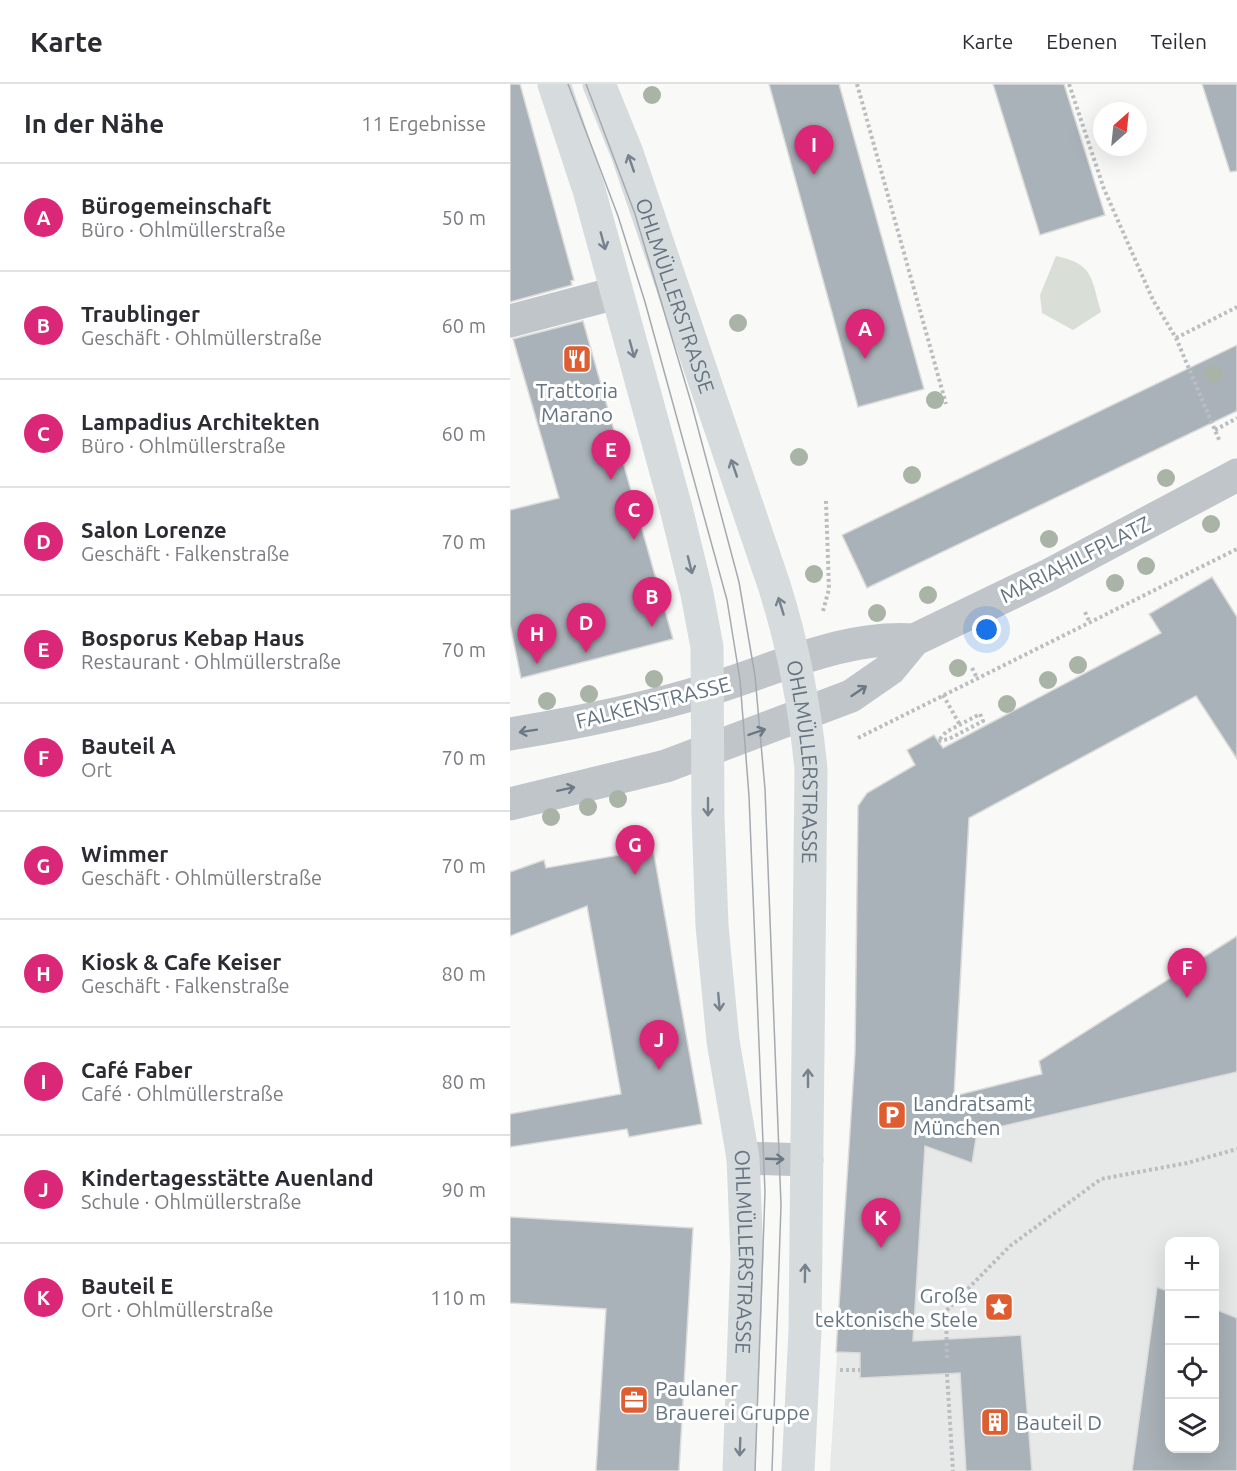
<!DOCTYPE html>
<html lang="de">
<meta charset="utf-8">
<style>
body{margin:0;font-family:Ubuntu,sans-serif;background:#f2f2f3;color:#2b2b33}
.controls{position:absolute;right:18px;bottom:18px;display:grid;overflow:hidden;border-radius:12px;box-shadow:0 6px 24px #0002}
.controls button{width:54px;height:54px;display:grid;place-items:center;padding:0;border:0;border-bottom:2px solid #e1e1e2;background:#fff;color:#2b2b33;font:30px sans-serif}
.compass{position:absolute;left:583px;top:18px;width:54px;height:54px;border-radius:50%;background:#fff;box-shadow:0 6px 24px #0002;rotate:27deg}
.you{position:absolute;left:477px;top:546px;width:21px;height:21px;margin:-15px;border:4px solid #fff;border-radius:50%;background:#1a73e8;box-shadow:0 0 0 9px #1a73e833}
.badge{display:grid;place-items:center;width:39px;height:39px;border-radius:50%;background:#db2777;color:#fff;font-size:20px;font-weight:700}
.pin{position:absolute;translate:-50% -50px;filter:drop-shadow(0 2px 3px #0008)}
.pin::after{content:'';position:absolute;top:32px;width:21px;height:18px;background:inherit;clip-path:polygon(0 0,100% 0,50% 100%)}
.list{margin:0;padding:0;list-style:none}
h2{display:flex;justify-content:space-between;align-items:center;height:78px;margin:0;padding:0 24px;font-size:26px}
h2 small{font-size:20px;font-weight:400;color:#7c7c81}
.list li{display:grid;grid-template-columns:39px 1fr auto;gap:18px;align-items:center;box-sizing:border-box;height:108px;padding:0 24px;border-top:2px solid #e1e1e2}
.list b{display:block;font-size:22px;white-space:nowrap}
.list p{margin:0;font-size:20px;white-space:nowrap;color:#7c7c81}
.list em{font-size:20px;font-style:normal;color:#7c7c81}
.icon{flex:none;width:33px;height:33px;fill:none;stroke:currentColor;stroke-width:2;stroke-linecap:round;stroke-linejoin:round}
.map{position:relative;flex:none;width:727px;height:1387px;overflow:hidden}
header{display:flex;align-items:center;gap:36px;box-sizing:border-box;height:84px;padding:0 30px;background:#fff;border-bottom:2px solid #e1e1e2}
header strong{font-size:28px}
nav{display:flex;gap:33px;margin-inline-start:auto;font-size:21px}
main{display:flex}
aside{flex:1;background:#fff}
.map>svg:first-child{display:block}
.built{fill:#e7e8e8;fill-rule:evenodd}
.green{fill:#d9ded6}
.building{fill:#a9b2b8;stroke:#dbdbd9;stroke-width:1.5}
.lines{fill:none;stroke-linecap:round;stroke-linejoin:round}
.path{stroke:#bbbec1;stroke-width:4;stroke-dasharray:3 3;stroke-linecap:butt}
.minor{stroke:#c0c5c9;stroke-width:33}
.major{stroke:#d6dbde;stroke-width:33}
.tram{stroke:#a4aab0;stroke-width:1.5}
.tree{fill:#a9b3a6}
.oneway{stroke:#76838f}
.oneway2{stroke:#6a7885}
.labels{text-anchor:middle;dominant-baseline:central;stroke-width:6;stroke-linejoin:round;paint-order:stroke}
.street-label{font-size:21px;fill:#657481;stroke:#fff}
.poi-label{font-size:21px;fill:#657481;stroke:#fff;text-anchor:start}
</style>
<header>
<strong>Karte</strong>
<nav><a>Karte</a><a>Ebenen</a><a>Teilen</a></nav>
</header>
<main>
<aside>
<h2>In der Nähe<small>11 Ergebnisse</small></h2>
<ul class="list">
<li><span class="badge">A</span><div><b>Bürogemeinschaft</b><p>Büro · Ohlmüllerstraße</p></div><em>50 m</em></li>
<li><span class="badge">B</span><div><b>Traublinger</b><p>Geschäft · Ohlmüllerstraße</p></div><em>60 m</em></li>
<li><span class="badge">C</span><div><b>Lampadius Architekten</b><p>Büro · Ohlmüllerstraße</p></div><em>60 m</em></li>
<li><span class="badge">D</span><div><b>Salon Lorenze</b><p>Geschäft · Falkenstraße</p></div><em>70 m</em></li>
<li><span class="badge">E</span><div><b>Bosporus Kebap Haus</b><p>Restaurant · Ohlmüllerstraße</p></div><em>70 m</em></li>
<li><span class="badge">F</span><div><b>Bauteil A</b><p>Ort</p></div><em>70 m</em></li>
<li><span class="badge">G</span><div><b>Wimmer</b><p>Geschäft · Ohlmüllerstraße</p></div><em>70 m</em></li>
<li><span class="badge">H</span><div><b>Kiosk &amp; Cafe Keiser</b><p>Geschäft · Falkenstraße</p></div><em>80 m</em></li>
<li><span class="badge">I</span><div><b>Café Faber</b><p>Café · Ohlmüllerstraße</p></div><em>80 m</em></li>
<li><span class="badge">J</span><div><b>Kindertagesstätte Auenland</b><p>Schule · Ohlmüllerstraße</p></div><em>90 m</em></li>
<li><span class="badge">K</span><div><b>Bauteil E</b><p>Ort · Ohlmüllerstraße</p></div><em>110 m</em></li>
</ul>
</aside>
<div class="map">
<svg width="727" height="1387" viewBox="0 0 727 1387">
<rect width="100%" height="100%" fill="#f9f9f7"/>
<!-- built -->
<path class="built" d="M727,852V1387H320L345,969L420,974L418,1019L531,990L529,977ZM660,1158H704V1364H660Z"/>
<!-- green -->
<path class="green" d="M546,172C584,180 581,194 591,228L563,246L532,229L530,211Z"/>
<!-- building -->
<path class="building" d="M0,0H10L64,196L61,197L62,201L0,218Z
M259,0H329L414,305L348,323Z
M483,0H554L595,131L530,151Z
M692,0H727V87L720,88Z
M73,237L163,555L11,594L0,540V426L49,414L3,255Z
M727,261V327L357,504L332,451Z
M702,493L727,533V675L686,612L459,734L444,1012L532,990L529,977L727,852V988L467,1048L462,1079L415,1062L403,1257L511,1251L522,1387H456L450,1289L350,1294V1269L326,1268L345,969L348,722L357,709L405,681L397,666L424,651L433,664L651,549L639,530Z
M143,765L192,1040L119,1053L117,1045L0,1063V1030L111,1010L77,822L0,852V788L34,776L36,784Z
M0,1133L183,1144L169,1387H86L96,1225L0,1219Z
M647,1203L660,1208V1365H705V1225L727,1234V1387H622Z"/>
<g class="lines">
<!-- path -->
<path class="path" d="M347,0L436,320
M559,0L594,105L643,216L666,254L710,358
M666,254L727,223
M705,346L727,334
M313,527L319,505L316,417
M575,528L580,539
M462,584L467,594
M433,611L450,641
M470,630L473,637L439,655L428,657L436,648Z
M348,654L727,465
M437,1274L436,1227L500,1162L591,1095L677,1079L727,1065
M330,1286H350
M437,1290L443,1387"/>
<!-- minor -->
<path class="minor" d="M0,237L106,209
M0,650C66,639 133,626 197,606C265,586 332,551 404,556
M0,720L156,682L341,612L380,585L404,556L539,491L727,391
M233,1074L297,1076"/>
<!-- major -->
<g class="major">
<path id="s1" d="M44,0L79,106L166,424L187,510L197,563L198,732L202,842L213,957L233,1074L237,1173L229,1387"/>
<path id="s2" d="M89,0L117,69L264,501C283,561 295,623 301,685L295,1247L288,1387"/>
</g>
<!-- tram -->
<path class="tram" d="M58,0L108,132L135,218L217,516L230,596L239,712L255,1108L245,1387
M76,0L125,130L181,318L229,498L245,592L255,705L271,1121L262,1387"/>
</g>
<!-- trees -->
<g class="tree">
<circle cx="142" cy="11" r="9"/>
<circle cx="228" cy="239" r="9"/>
<circle cx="703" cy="290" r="9"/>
<circle cx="425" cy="316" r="9"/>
<circle cx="289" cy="373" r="9"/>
<circle cx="402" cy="391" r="9"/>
<circle cx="656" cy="394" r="9"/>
<circle cx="701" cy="440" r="9"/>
<circle cx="539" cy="455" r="9"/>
<circle cx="636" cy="482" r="9"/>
<circle cx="304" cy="490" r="9"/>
<circle cx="605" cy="499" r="9"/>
<circle cx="418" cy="511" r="9"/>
<circle cx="367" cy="529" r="9"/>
<circle cx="568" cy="581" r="9"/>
<circle cx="448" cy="584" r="9"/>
<circle cx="144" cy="595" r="9"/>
<circle cx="538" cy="596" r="9"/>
<circle cx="79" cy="610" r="9"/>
<circle cx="37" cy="617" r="9"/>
<circle cx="497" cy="620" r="9"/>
<circle cx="108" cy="715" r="9"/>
<circle cx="78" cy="723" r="9"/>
<circle cx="41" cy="733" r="9"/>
</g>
<!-- one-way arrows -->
<defs><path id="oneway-shaft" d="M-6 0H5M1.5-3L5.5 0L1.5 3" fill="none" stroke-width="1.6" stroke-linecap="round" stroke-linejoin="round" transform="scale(1.5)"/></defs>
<g class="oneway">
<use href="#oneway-shaft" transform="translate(121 79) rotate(-109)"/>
<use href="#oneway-shaft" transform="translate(93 157) rotate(75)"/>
<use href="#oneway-shaft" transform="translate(122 265) rotate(75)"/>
<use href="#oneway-shaft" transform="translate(224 384) rotate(-109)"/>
<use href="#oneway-shaft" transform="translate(180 481) rotate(76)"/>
<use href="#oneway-shaft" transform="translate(271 522) rotate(-107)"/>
<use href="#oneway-shaft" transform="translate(198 723) rotate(90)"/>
<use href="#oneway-shaft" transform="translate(209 918) rotate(85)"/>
<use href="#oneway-shaft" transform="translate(298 994) rotate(-90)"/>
<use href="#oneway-shaft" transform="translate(295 1189) rotate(-89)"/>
<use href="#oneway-shaft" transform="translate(230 1363) rotate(92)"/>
</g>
<g class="oneway2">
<use href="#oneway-shaft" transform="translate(349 607) rotate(-34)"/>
<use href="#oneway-shaft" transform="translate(18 647) rotate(171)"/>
<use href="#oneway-shaft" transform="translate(247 648) rotate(-19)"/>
<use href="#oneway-shaft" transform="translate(56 705) rotate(-12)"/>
<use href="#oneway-shaft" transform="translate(265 1075) rotate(2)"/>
</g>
<!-- icons -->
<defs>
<g id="restaurant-square" transform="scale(1.5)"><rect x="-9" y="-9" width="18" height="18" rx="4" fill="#df5e31" stroke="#fff"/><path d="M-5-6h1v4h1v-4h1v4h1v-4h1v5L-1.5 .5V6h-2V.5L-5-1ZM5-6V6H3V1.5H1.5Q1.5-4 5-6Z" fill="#fff"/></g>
<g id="parking-square" transform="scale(1.5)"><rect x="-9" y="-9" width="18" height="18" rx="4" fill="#df5e31" stroke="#fff"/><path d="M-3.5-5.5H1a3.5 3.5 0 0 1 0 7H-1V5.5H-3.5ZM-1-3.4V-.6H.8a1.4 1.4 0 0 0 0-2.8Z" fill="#fff"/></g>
<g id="sight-square" transform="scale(1.5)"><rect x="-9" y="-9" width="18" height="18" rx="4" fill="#df5e31" stroke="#fff"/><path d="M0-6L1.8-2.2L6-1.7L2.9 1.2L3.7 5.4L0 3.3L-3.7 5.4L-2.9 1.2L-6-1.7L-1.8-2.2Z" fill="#fff"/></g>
<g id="office-square" transform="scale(1.5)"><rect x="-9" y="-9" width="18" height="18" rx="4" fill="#df5e31" stroke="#fff"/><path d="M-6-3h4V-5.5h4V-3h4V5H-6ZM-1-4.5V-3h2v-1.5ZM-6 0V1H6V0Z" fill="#fff"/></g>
<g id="building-square" transform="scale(1.5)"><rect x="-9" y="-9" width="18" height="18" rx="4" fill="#df5e31" stroke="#fff"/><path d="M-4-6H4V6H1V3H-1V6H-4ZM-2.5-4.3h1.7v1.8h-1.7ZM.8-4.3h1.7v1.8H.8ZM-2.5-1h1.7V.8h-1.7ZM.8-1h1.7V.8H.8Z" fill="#fff"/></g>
</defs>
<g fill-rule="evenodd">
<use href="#restaurant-square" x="67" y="275"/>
<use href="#parking-square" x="382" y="1031"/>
<use href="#sight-square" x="489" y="1223"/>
<use href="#office-square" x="124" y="1316"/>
<use href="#building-square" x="485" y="1338"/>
</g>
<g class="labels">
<!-- street labels -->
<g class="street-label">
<text stroke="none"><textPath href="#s2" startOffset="225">OHLMÜLLERSTRASSE</textPath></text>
<text transform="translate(565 475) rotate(-27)">MARIAHILFPLATZ</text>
<text transform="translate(143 618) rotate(-14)">FALKENSTRASSE</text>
<text stroke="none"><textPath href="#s2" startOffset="711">OHLMÜLLERSTRASSE</textPath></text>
<text stroke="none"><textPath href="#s1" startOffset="1191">OHLMÜLLERSTRASSE</textPath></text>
</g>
<!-- poi labels -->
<g class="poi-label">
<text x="67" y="306" text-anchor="middle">Trattoria<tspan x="67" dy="24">Marano</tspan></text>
<text x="403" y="1019">Landratsamt<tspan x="403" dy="24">München</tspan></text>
<text x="468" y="1211" text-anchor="end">Große<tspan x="468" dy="24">tektonische Stele</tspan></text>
<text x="145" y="1304">Paulaner<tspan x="145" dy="24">Brauerei Gruppe</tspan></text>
<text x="506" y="1338">Bauteil D</text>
</g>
</g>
</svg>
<div class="controls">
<button>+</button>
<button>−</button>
<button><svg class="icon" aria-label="locate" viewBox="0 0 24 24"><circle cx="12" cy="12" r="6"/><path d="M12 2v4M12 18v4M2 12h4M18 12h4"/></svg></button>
<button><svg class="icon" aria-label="layers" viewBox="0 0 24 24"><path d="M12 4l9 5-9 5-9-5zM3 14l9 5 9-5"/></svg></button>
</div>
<svg class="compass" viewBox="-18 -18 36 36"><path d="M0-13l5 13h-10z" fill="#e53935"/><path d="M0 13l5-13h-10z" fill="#7c7c81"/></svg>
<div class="you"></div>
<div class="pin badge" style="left:355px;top:275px">A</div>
<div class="pin badge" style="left:142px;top:543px">B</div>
<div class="pin badge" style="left:124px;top:456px">C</div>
<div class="pin badge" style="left:76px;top:569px">D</div>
<div class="pin badge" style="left:101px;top:396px">E</div>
<div class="pin badge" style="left:677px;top:914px">F</div>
<div class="pin badge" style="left:125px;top:791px">G</div>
<div class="pin badge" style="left:27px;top:580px">H</div>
<div class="pin badge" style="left:304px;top:91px">I</div>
<div class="pin badge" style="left:149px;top:986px">J</div>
<div class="pin badge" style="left:371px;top:1164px">K</div>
</div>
</main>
